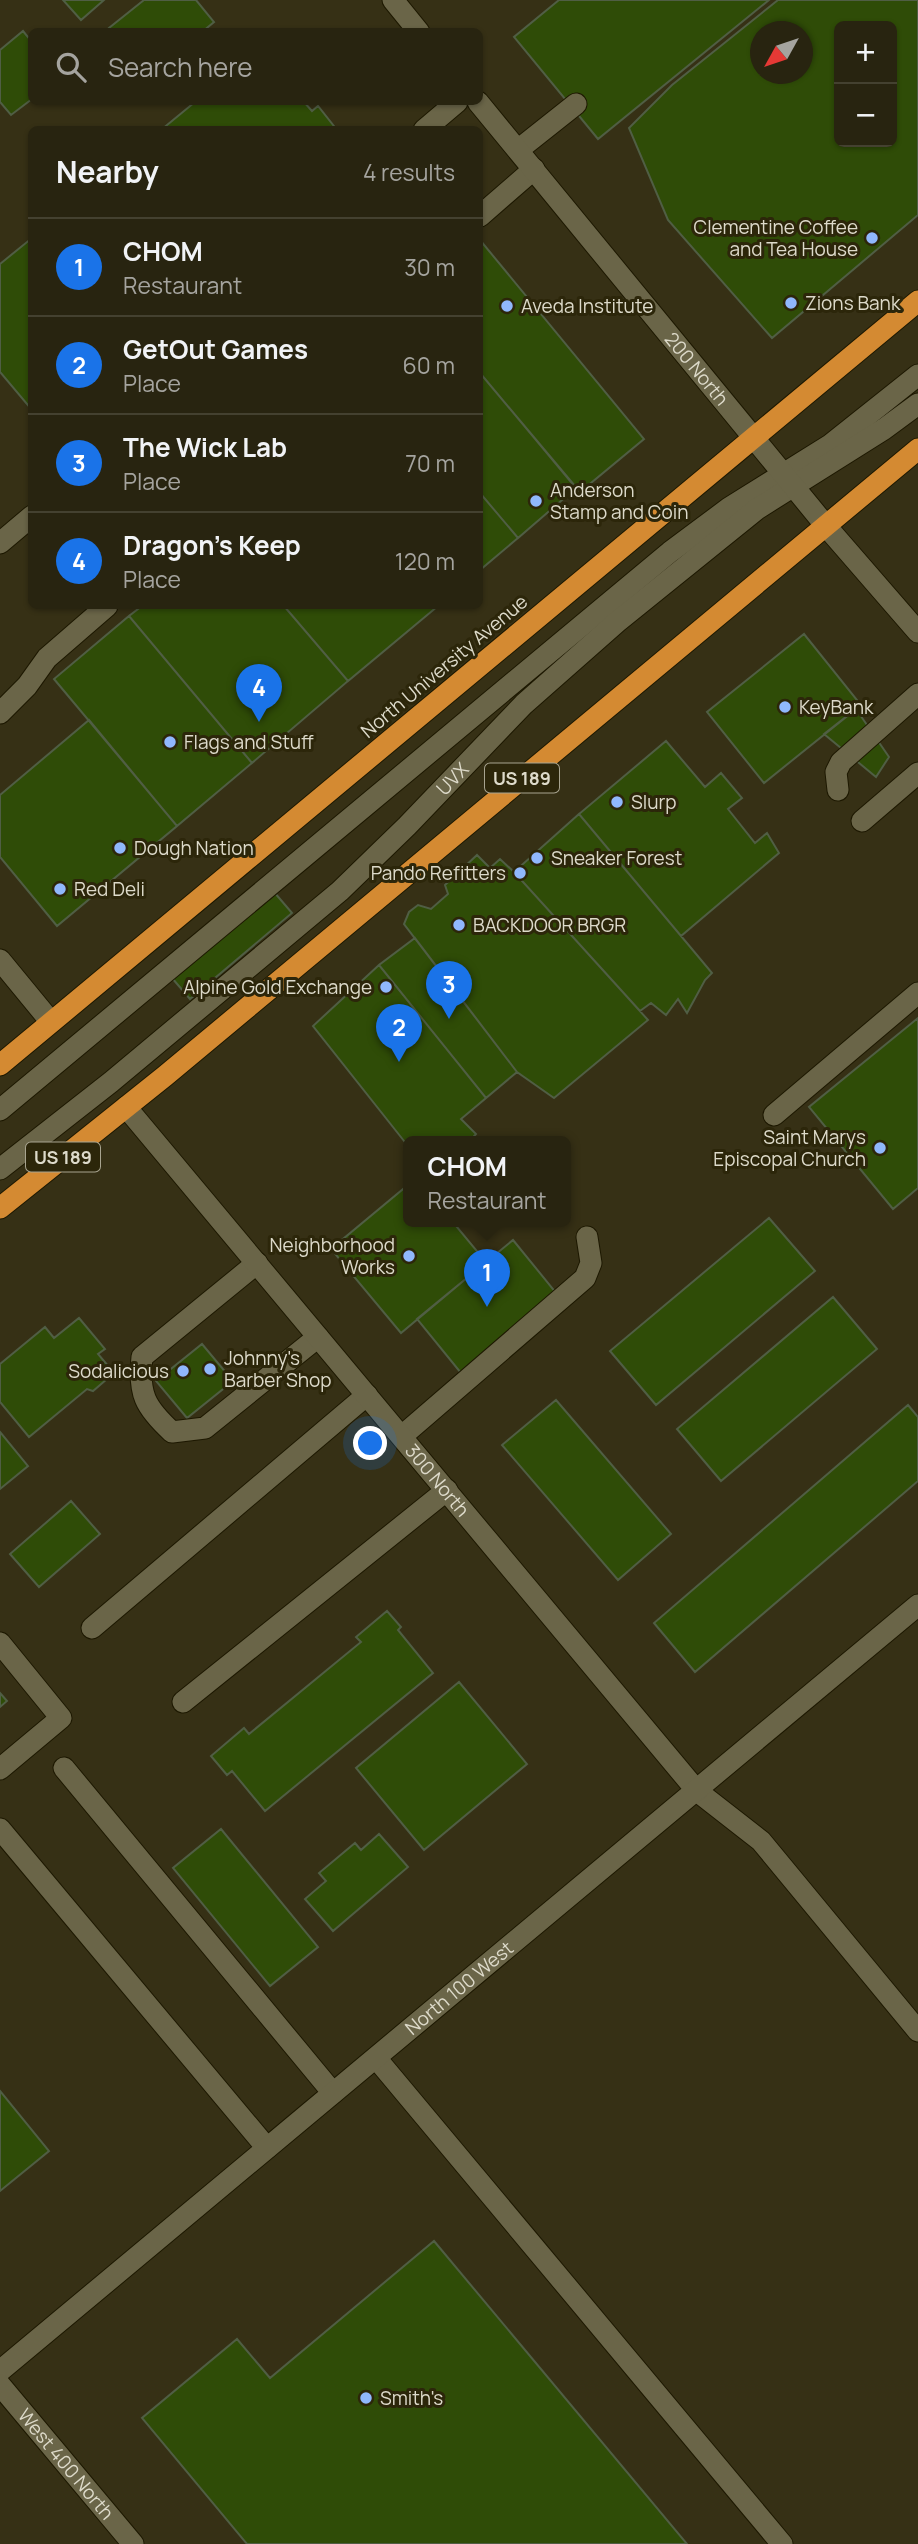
<!DOCTYPE html>
<meta charset="utf-8">
<style>
body{margin:0;font-family:Manrope,sans-serif;background:#34301e;color:#f1f3f6}
.controls{position:absolute;right:21px;top:21px;display:grid;overflow:hidden;border-radius:10px;box-shadow:0 2px 5px #0004}
.controls button{width:63px;height:63px;display:grid;place-items:center;padding:0;border:0;border-bottom:2px solid #444130;background:#282410;color:#f1f3f6;font:35px sans-serif}
.compass{position:absolute;left:750px;top:21px;width:63px;height:63px;border-radius:50%;background:#282410;box-shadow:0 2px 5px #0004;rotate:230deg}
.you{position:absolute;left:371px;top:1444px;width:24px;height:24px;margin:-18px;border:5px solid #fff;border-radius:50%;background:#1a73e8;box-shadow:0 0 0 10px #1a73e833}
.badge{display:grid;place-items:center;width:46px;height:46px;border-radius:50%;background:#1a73e8;color:#fff;font-size:23px;font-weight:700}
.pin{position:absolute;translate:-50% -58px;filter:drop-shadow(0 2px 4px #0008)}
.pin::after{content:'';position:absolute;top:37px;width:24px;height:21px;background:inherit;clip-path:polygon(0 0,100% 0,50% 100%)}
.popup{position:absolute;left:403px;top:1136px;width:168px;height:91px;box-sizing:border-box;display:grid;place-content:center;border-radius:10px;background:#282410;filter:drop-shadow(0 2px 5px #0005);font-size:23px;white-space:nowrap;color:#a5a49f}
.popup b{font-size:26px;color:#f1f3f6}
.popup::after{content:'';position:absolute;left:50%;top:100%;margin-left:-14px;border:14px solid transparent;border-top-color:#282410}
.list{margin:0;padding:0;list-style:none}
h2{display:flex;justify-content:space-between;align-items:center;height:91px;margin:0;padding:0 28px;font-size:30px}
h2 small{font-size:23px;font-weight:400;color:#a5a49f}
.list li{display:grid;grid-template-columns:46px 1fr auto;gap:21px;align-items:center;box-sizing:border-box;height:98px;padding:0 28px;border-top:2px solid #444130}
.list b{display:block;font-size:26px;white-space:nowrap}
.list p{margin:0;font-size:23px;white-space:nowrap;color:#a5a49f}
.list em{font-size:23px;font-style:normal;color:#a5a49f}
.icon{flex:none;width:38px;height:38px;fill:none;stroke:currentColor;stroke-width:2;stroke-linecap:round;stroke-linejoin:round}
.map{position:relative;flex:none;width:918px;height:2544px;overflow:hidden}
.search{position:absolute;background:#282410;box-shadow:0 2px 5px #0004;left:28px;top:28px;width:455px;height:77px;display:flex;align-items:center;gap:18px;box-sizing:border-box;padding:0 24px;border-radius:10px;color:#a5a49f;font-size:26px}
.panel{position:absolute;background:#282410;box-shadow:0 2px 5px #0004;left:28px;top:126px;width:455px;height:483px;border-radius:10px}
.map>svg:first-child{display:block}
.building{fill:#2f4c07;stroke:#505e44;stroke-width:2;fill-rule:evenodd}
.lines{fill:none;stroke-linecap:round;stroke-linejoin:round}
.lane-casing{stroke:#1d1800;stroke-width:23}
.street-casing{stroke:#1d1800;stroke-width:23}
.highway-casing{stroke:#1d1800;stroke-width:23}
.lane{stroke:#6a6548;stroke-width:21}
.street{stroke:#6a6548;stroke-width:21}
.highway{stroke:#d48a32;stroke-width:21}
.poi-dot{fill:#90b8fd;stroke:#2c260a;stroke-width:2.5}
.labels{text-anchor:middle;dominant-baseline:central;stroke-width:6;stroke-linejoin:round;paint-order:stroke}
.shield{fill:#2c260a;stroke:#a8a490;stroke-width:2}
.shield-label{font-size:18px;font-weight:bold;fill:#dddaca}
.poi-label{font-size:19px;fill:#dddaca;stroke:#2c260a;text-anchor:start}
.street-label{font-size:19px;fill:#dddaca;stroke:#2c260a}
</style>
<div class="map">
<svg width="918" height="2544" viewBox="0 0 918 2544">
<rect width="100%" height="100%" fill="#363015"/>
<!-- building -->
<path class="building" d="M63,0H104L81,20Z
M144,0H196L214,22L202,32H112L109,28Z
M559,0H769L598,139L514,37Z
M778,0H918V215L772,338L668,220L629,128L672,85ZM839,26H892V142H839ZM760,32H802V74H760Z
M23,31L32,42V99L11,115L0,102V50Z
M195,102H304L312,111L318,106L337,130H161Z
M32,238V410L0,372V264Z
M480,240L644,439L580,492L480,373Z
M480,373L576,488L518,538L480,493Z
M480,493L518,538L480,570Z
M142,606H284L348,681L252,763L129,616Z
M284,606H438L348,681Z
M129,616L252,763L177,826L54,679Z
M804,634L861,705L764,783L707,712Z
M856,709L889,757L876,777L824,734Z
M89,720L177,826L57,926L0,857V795Z
M666,741L705,787L721,773L742,798L728,809L755,843L767,833L779,853L681,936L579,814Z
M579,814L712,973L705,980L687,1013L678,999L666,1015L651,1003L640,1011L514,872Z
M477,855L490,868L500,859L514,872L648,1020L554,1098L517,1072L404,924L409,912L418,905L431,909L448,894L445,885Z
M274,892L292,913L190,999L172,978Z
M415,938L517,1072L486,1098L379,965Z
M379,965L486,1098L461,1119L476,1134L470,1141H408V1146L313,1026Z
M918,1018V1188L893,1209L809,1107Z
M408,1185V1221H452L486,1262L401,1333L331,1249Z
M769,1218L815,1271L656,1405L610,1351Z
M513,1240L557,1294L461,1373L417,1319Z
M833,1297L877,1349L721,1481L677,1429Z
M79,1318L105,1349L98,1354L114,1373L93,1391L87,1389L29,1437L0,1402V1364L45,1327L54,1338Z
M202,1344L233,1381L187,1418L156,1381Z
M556,1400L671,1534L618,1580L502,1445Z
M908,1405L918,1417V1481L695,1672L654,1623Z
M0,1432L28,1466L0,1489Z
M71,1501L100,1534L39,1587L10,1554Z
M387,1611L401,1627L398,1630L433,1673L265,1811L232,1771L227,1775L211,1756L244,1728L249,1734L361,1642L356,1637Z
M459,1682L527,1764L424,1850L356,1768Z
M0,1693L7,1701L0,1707Z
M221,1829L318,1947L270,1986L173,1868Z
M379,1834L408,1867L333,1931L305,1899L326,1881L319,1873L355,1843L361,1850Z
M0,2091L49,2151L0,2191Z
M434,2241L687,2544H247L142,2418L237,2339L270,2378Z"/>
<g class="lines">
<!-- lane casing -->
<g class="lane-casing">
<g id="lane">
<path d="M424,130L457,102"/>
<path d="M518,150L576,104"/>
<path d="M480,216L534,169"/>
<path d="M0,543L32,516"/>
<path d="M0,713L27,686L47,658L107,606"/>
<path d="M838,790L836,772L841,762L918,694"/>
<path d="M862,821L918,773"/>
<path d="M0,1110L670,552L729,508L830,445L918,375"/>
<path d="M774,1115L918,993"/>
<path id="s1" d="M0,1169L111,1082L340,891L407,826L524,704L617,622L757,509L884,429L918,404"/>
<path d="M257,1263L142,1357C138,1394 145,1407 172,1432L205,1428L318,1337"/>
<path d="M402,1436L585,1278L591,1263L587,1237"/>
<path d="M92,1628L367,1395"/>
<path d="M0,1643L61,1718L0,1769"/>
<path d="M183,1702L447,1490"/>
<path d="M64,1768L333,2093"/>
<path d="M697,1791L761,1841L918,2031"/>
<path d="M0,1829L267,2148"/>
<path d="M376,2058L782,2544"/>
</g>
</g>
<!-- street casing -->
<g class="street-casing">
<g id="street">
<path d="M393,0L419,32"/>
<path id="s2" d="M478,102L826,526L918,632"/>
<path d="M0,960L51,1022"/>
<path id="s3" d="M126,1107L697,1791"/>
<path id="s4" d="M0,2371L918,1605"/>
<path id="s5" d="M0,2385L133,2544"/>
</g>
</g>
<!-- highway casing -->
<g class="highway-casing">
<path id="highway" d="M0,1065L918,301
M0,1208L165,1076L918,449"/>
</g>
<!-- lane -->
<use href="#lane" class="lane"/>
<!-- street -->
<use href="#street" class="street"/>
<!-- highway -->
<use href="#highway" class="highway"/>
</g>
<!-- markers -->
<g class="poi-dot">
<circle cx="872" cy="238" r="7"/>
<circle cx="791" cy="303" r="7"/>
<circle cx="507" cy="306" r="7"/>
<circle cx="536" cy="501" r="7"/>
<circle cx="785" cy="707" r="7"/>
<circle cx="170" cy="742" r="7"/>
<circle cx="617" cy="802" r="7"/>
<circle cx="120" cy="848" r="7"/>
<circle cx="537" cy="858" r="7"/>
<circle cx="520" cy="873" r="7"/>
<circle cx="60" cy="889" r="7"/>
<circle cx="459" cy="925" r="7"/>
<circle cx="386" cy="987" r="7"/>
<circle cx="880" cy="1148" r="7"/>
<circle cx="409" cy="1256" r="7"/>
<circle cx="210" cy="1369" r="7"/>
<circle cx="183" cy="1371" r="7"/>
<circle cx="366" cy="2398" r="7"/>
</g>
<g class="labels">
<!-- shield labels -->
<g class="shield">
<rect x="485" y="763.5" width="74" height="29" rx="5"/>
<rect x="26" y="1142.5" width="74" height="29" rx="5"/>
</g>
<g class="shield-label">
<text x="522" y="778">US 189</text>
<text x="63" y="1157">US 189</text>
</g>
<!-- poi labels -->
<g class="poi-label">
<text x="858" y="227" text-anchor="end">Clementine Coffee<tspan x="858" dy="22">and Tea House</tspan></text>
<text x="805" y="303">Zions Bank</text>
<text x="521" y="306">Aveda Institute</text>
<text x="550" y="490">Anderson<tspan x="550" dy="22">Stamp and Coin</tspan></text>
<text x="799" y="707">KeyBank</text>
<text x="184" y="742">Flags and Stuff</text>
<text x="631" y="802">Slurp</text>
<text x="134" y="848">Dough Nation</text>
<text x="551" y="858">Sneaker Forest</text>
<text x="506" y="873" text-anchor="end">Pando Refitters</text>
<text x="74" y="889">Red Deli</text>
<text x="473" y="925">BACKDOOR BRGR</text>
<text x="372" y="987" text-anchor="end">Alpine Gold Exchange</text>
<text x="866" y="1137" text-anchor="end">Saint Marys<tspan x="866" dy="22">Episcopal Church</tspan></text>
<text x="395" y="1245" text-anchor="end">Neighborhood<tspan x="395" dy="22">Works</tspan></text>
<text x="224" y="1358">Johnny's<tspan x="224" dy="22">Barber Shop</tspan></text>
<text x="169" y="1371" text-anchor="end">Sodalicious</text>
<text x="380" y="2398">Smith's</text>
</g>
<!-- street labels -->
<g class="street-label">
<text stroke="none"><textPath href="#s2" startOffset="345">200 North</textPath></text>
<text transform="translate(444 666) rotate(-40)">North University Avenue</text>
<text stroke="none"><textPath href="#s1" startOffset="598">UVX</textPath></text>
<text stroke="none"><textPath href="#s3" startOffset="486">300 North</textPath></text>
<text stroke="none"><textPath href="#s4" startOffset="598">North 100 West</textPath></text>
<text stroke="none"><textPath href="#s5" startOffset="103">West 400 North</textPath></text>
</g>
</g>
</svg>
<div class="controls">
<button>+</button>
<button>−</button>
</div>
<svg class="compass" viewBox="-18 -18 36 36"><path d="M0-13l5 13h-10z" fill="#e53935"/><path d="M0 13l5-13h-10z" fill="#a5a49f"/></svg>
<div class="you"></div>
<div class="pin badge" style="left:487px;top:1307px">1</div>
<div class="popup"><b>CHOM</b>Restaurant</div>
<div class="pin badge" style="left:399px;top:1062px">2</div>
<div class="pin badge" style="left:449px;top:1019px">3</div>
<div class="pin badge" style="left:259px;top:722px">4</div>
<div class="search"><svg class="icon" aria-label="search" viewBox="0 0 24 24"><circle cx="10" cy="10" r="6"/><path d="M15 15l6 6"/></svg>Search here</div>
<section class="panel">
<h2>Nearby<small>4 results</small></h2>
<ul class="list">
<li><span class="badge">1</span><div><b>CHOM</b><p>Restaurant</p></div><em>30 m</em></li>
<li><span class="badge">2</span><div><b>GetOut Games</b><p>Place</p></div><em>60 m</em></li>
<li><span class="badge">3</span><div><b>The Wick Lab</b><p>Place</p></div><em>70 m</em></li>
<li><span class="badge">4</span><div><b>Dragon's Keep</b><p>Place</p></div><em>120 m</em></li>
</ul>
</section>
</div>
